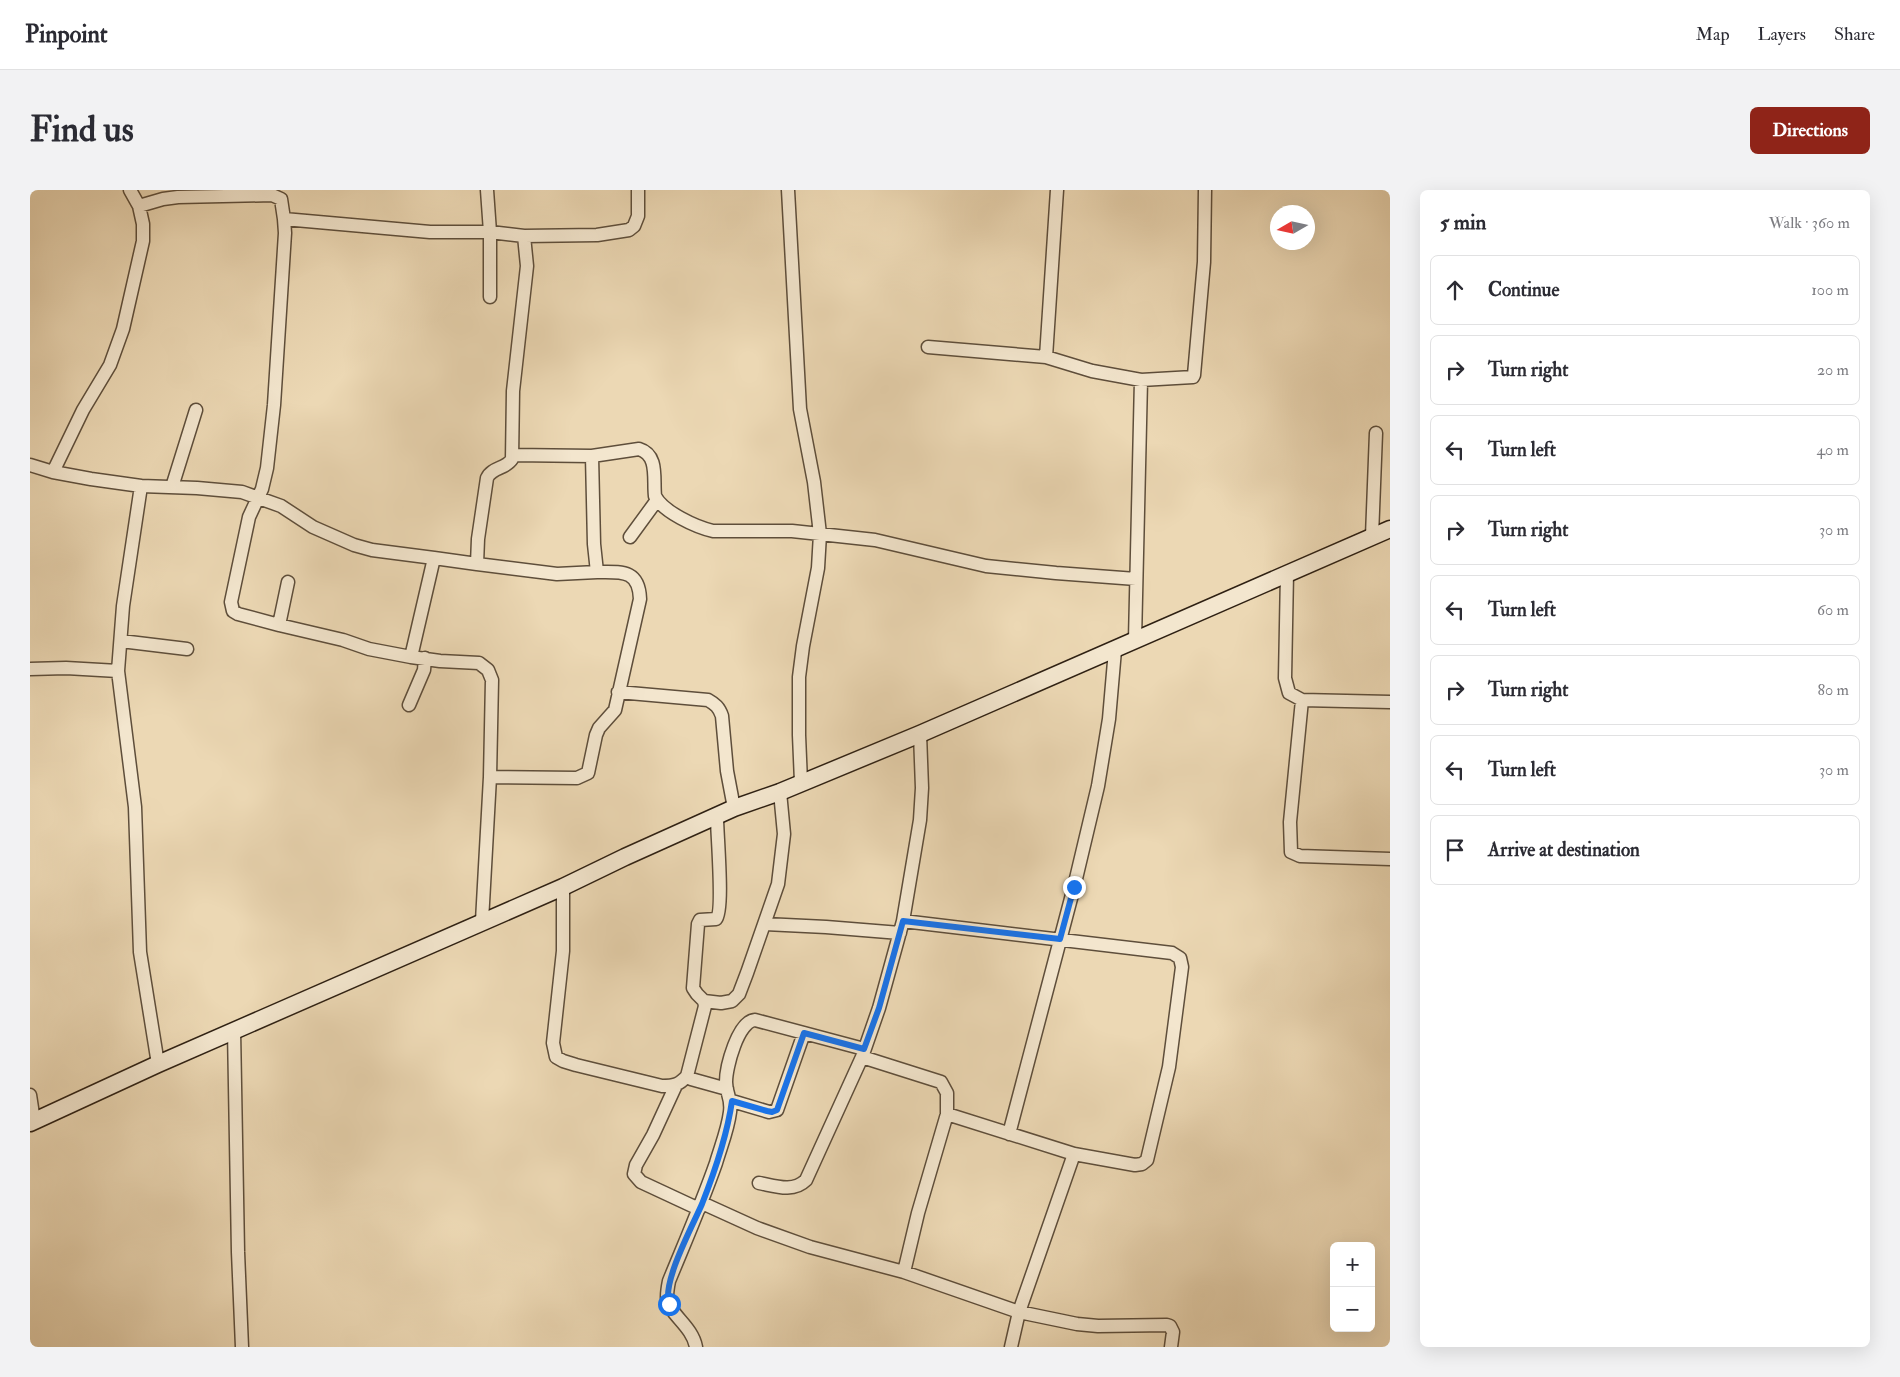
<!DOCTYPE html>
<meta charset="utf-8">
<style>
body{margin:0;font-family:"IM FELL Double Pica",serif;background:#f2f2f3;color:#2b2b33}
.controls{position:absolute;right:15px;bottom:15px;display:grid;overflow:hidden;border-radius:8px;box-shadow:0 5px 20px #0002}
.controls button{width:45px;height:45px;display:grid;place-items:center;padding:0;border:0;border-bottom:1px solid #e1e1e2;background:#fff;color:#2b2b33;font:25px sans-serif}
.compass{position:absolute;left:1240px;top:15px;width:45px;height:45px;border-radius:50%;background:#fff;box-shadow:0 5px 20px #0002;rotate:261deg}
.stop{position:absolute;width:15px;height:15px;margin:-11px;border:4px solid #1a73e8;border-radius:50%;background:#fff}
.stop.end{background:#1a73e8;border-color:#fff;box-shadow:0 1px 5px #0008}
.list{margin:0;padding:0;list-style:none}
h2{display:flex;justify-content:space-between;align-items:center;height:65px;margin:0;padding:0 20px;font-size:21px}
h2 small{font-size:16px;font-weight:400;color:#7c7c81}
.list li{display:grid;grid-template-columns:32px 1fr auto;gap:15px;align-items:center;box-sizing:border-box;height:70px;margin:0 10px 10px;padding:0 10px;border:1px solid #e1e1e2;border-radius:8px}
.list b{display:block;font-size:19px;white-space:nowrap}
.list em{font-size:16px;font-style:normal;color:#7c7c81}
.icon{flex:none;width:28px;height:28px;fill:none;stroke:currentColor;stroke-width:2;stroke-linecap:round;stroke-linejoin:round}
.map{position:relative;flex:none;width:1360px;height:1157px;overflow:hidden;border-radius:8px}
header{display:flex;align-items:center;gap:30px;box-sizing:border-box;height:70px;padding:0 25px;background:#fff;border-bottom:1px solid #e1e1e2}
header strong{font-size:24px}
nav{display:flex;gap:28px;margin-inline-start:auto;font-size:18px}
.intro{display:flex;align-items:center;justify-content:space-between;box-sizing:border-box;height:120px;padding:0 30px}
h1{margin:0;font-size:35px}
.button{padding:12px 22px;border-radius:8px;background:#8f2418;color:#fff;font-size:18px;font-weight:700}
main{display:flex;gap:30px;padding:0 30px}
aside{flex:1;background:#fff;border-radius:8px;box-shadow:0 5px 20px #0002}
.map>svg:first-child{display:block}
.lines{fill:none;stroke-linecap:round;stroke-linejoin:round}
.street-casing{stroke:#5e4e3b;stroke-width:15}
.secondary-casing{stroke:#2e2013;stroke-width:19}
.street{stroke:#f3e6ce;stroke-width:12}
.secondary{stroke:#f3e6ce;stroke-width:16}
.route{stroke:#1a73e8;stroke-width:6}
</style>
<header>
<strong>Pinpoint</strong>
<nav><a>Map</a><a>Layers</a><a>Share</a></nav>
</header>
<div class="intro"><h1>Find us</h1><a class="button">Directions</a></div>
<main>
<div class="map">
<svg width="1360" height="1157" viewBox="0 0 1360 1157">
<rect width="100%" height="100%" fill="#ecd8b4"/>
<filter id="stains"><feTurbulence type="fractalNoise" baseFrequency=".004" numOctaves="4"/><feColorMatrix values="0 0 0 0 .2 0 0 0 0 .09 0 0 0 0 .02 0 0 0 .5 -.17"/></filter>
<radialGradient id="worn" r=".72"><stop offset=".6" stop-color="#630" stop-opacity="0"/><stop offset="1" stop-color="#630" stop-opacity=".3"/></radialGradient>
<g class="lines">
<!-- street casing -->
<g class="street-casing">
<path id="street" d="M100,0L109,16L113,34V51L93,139L80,175L53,220L23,282L61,289L111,296L93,416L88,481L105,617L110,762L128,874
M457,0L460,42V107
M758,0L770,219L784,292L790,344L788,378L773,456L769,487V545L771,592
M109,16L133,9L148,7L242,5L251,9L254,29L400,42H460L494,46L567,45L599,40L604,36L608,26V0
M898,157L1016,167L1062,181L1111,190L1163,187L1164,185L1174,72L1175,0
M1016,167L1027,0
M562,266L609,259C629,265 623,289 625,306C633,322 666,337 683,341H762L790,344L845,350L956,376L1026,383L1106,389
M0,275L23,282
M111,296L167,298L212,302L251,316L283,337L324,355L342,360L404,368
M142,297L166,220
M1342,346L1346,243
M600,347L627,310
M447,374L527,384L567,382
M1257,383L1255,488L1259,503L1272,510L1360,512
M258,392L249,435L313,450L339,459L381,467
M249,435L208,424L203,421L201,412L219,327L232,299L237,278L244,215L255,43L254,29
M1105,450L1111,190
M91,451L157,459
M0,479L36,478L88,481
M588,502L678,510C685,514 689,517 692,526L697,581L704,618
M1272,510L1260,632L1261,662L1270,666L1360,669
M379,515L394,480L395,468
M460,587L547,588L558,583L566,545L569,538L585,520L610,409C609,379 591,382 567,382L564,354L562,266L483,265
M687,628C687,644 694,721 686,729L670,730L668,734L663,798L667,804L674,811L675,816L657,886L661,889L697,899
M533,697V761L523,853L526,867L533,871L546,875L632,896C644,896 649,895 657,886
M452,731L460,587L462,490L458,480L449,473L410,471L381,467L404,368L447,374L448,349L457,288C462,277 476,279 482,269L483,201L497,76L494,46
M873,731L1142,763L1150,768L1152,777L1139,877L1117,970L1112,974L1105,975L1044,964
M735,734L796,737L870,743
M674,811L691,813L702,811L709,804L717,783L748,694L754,644L750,602
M204,840L208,1062L212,1157
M832,867L911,892L917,903V924L1044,964L989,1122L981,1157
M646,895L623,945L606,975L604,984L611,992L669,1019
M0,905L4,931
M702,911L739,922L747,920L774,843
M979,944L1044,697L1068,596L1079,529L1085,460
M729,993C745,996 763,1003 776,990L832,867L849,818L873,731L890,630L892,598L890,544
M672,1013L727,1038L780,1057L874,1082L989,1122L1047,1134L1068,1136L1137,1135L1140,1136L1143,1142L1141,1157
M874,1082L888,1023L917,924
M666,1157C662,1135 638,1124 637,1107C637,1102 638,1096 639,1091C655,1052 672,1013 686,973C691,956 698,939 700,922C702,907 696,905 696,892C696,877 708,831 725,830L834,859"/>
</g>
<!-- secondary casing -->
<g class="secondary-casing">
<path id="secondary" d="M0,933L128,874L533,697L595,667L704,618L750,602L890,544L1360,339"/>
</g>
<!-- street -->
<use href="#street" class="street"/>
<!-- secondary -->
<use href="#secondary" class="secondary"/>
</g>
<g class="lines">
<!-- route -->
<path class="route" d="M639,1114C632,1092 662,1037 672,1014C685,981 697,946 702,911L737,921L742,922L747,920L774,843L834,859L849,818L873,731L1030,749L1044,697"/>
</g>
<rect width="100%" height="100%" filter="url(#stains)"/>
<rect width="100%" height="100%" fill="url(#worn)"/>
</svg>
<div class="controls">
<button>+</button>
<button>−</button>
</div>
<svg class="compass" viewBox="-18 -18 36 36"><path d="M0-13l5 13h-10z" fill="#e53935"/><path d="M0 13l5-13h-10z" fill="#7c7c81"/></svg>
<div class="stop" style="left:639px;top:1114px"></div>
<div class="stop end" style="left:1044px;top:697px"></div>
</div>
<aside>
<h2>5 min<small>Walk · 360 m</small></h2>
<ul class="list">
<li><svg class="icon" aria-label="ahead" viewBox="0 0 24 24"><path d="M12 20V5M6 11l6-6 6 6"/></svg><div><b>Continue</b></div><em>100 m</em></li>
<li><svg class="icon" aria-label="right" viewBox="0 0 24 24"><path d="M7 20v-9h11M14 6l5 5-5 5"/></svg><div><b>Turn right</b></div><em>20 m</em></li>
<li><svg class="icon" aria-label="left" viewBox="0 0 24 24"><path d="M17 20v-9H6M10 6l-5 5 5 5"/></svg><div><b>Turn left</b></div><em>40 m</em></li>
<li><svg class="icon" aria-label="right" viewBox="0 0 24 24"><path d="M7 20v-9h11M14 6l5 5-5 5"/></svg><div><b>Turn right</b></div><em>30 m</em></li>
<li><svg class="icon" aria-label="left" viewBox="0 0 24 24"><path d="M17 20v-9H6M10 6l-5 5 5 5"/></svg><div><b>Turn left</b></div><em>60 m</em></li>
<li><svg class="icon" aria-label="right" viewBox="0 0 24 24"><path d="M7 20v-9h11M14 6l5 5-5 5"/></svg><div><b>Turn right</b></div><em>80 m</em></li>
<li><svg class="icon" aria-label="left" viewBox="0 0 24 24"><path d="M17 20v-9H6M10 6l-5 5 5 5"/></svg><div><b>Turn left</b></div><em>30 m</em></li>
<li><svg class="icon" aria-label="arrive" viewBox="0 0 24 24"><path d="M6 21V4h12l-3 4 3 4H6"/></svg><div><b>Arrive at destination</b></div></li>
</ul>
</aside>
</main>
